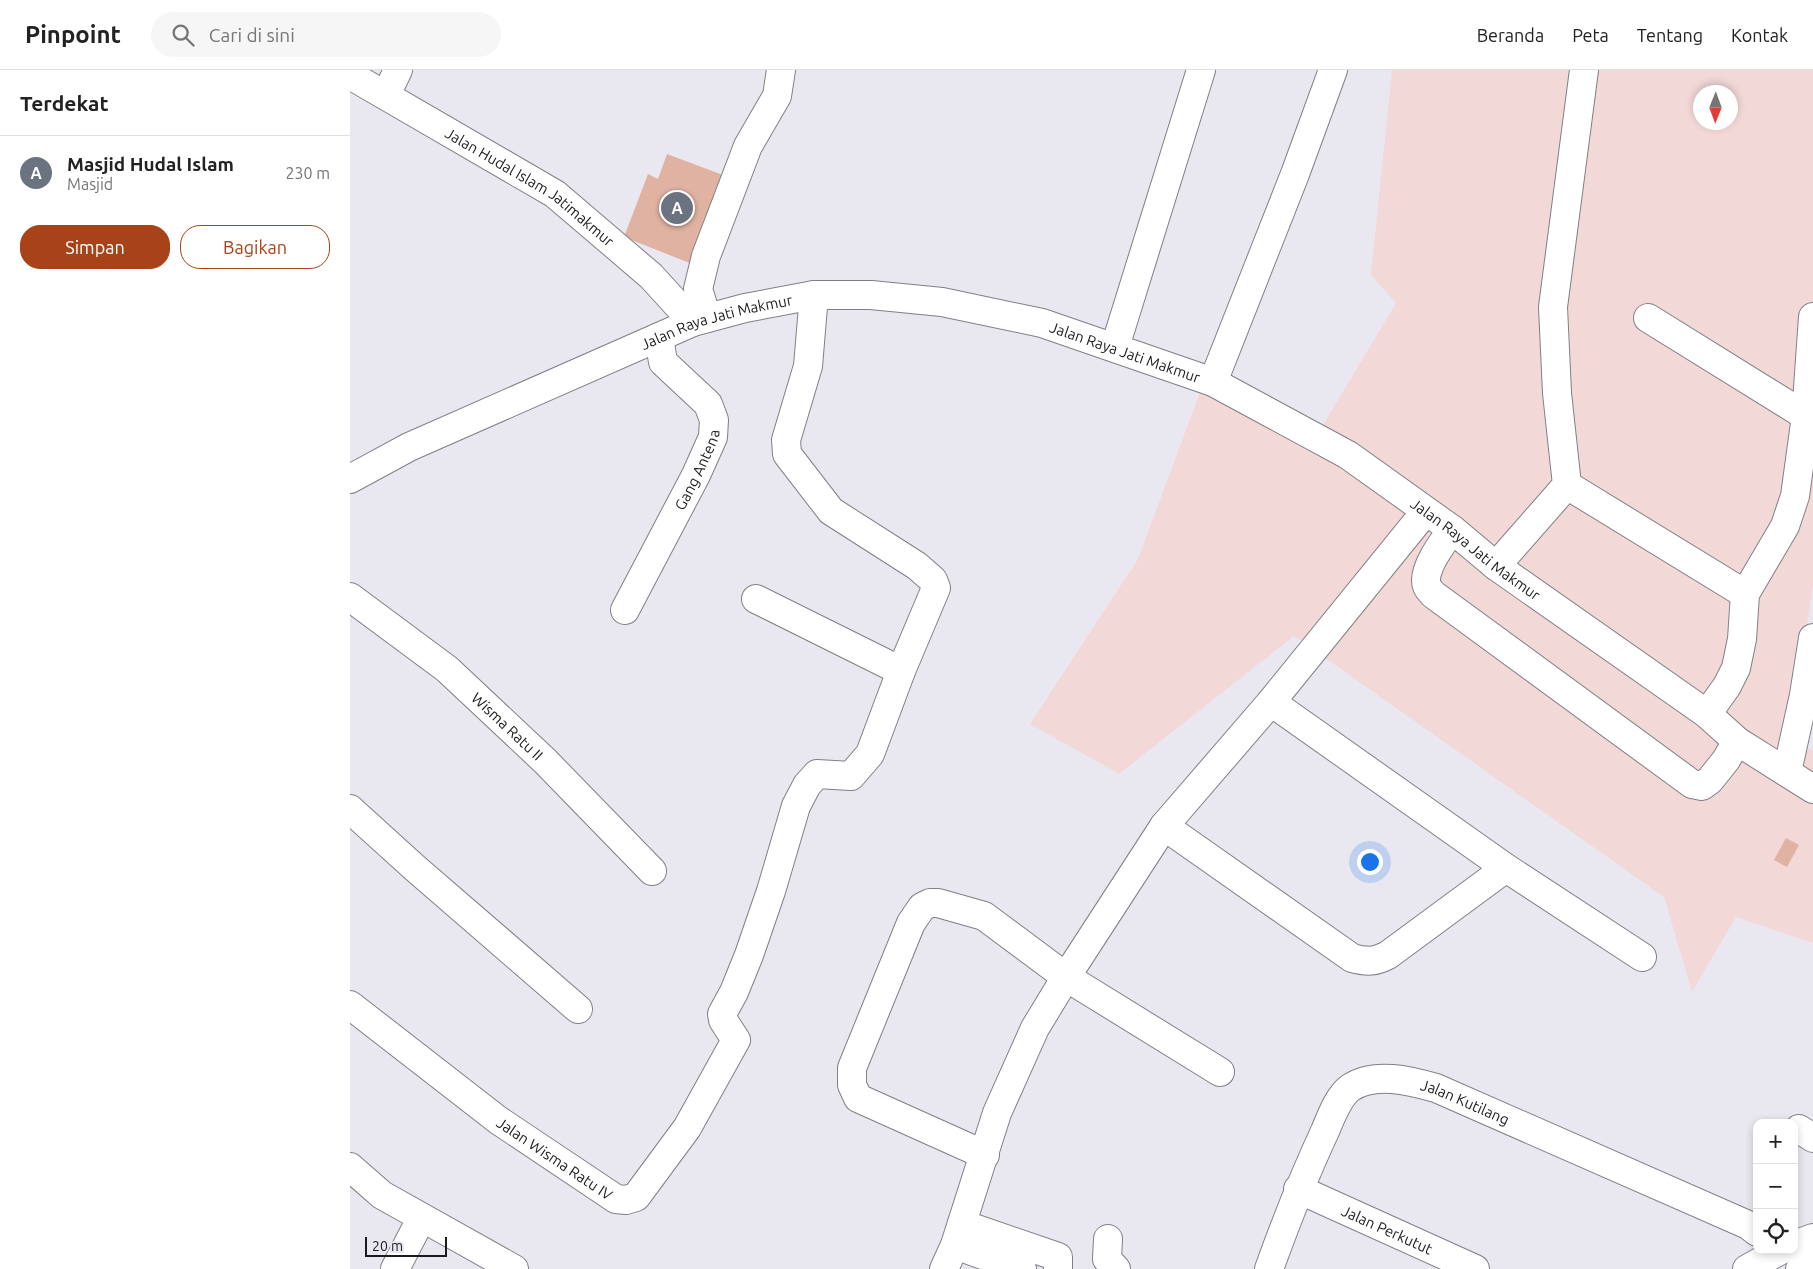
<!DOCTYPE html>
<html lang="id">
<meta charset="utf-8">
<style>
body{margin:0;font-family:Ubuntu,sans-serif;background:#f6f6f6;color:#222}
.controls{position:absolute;right:15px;bottom:15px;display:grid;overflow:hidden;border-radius:10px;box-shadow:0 2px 8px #0003}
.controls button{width:45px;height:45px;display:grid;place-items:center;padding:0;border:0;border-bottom:1px solid #e0e0e0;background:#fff;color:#222;font:25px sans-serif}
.compass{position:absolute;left:1343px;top:15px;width:45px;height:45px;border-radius:50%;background:#fff;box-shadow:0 2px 8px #0003;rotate:181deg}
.scale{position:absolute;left:15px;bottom:12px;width:82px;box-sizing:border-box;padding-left:5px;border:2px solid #1b1b1e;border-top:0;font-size:14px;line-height:18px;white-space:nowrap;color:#1b1b1e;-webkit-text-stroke:4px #e9e8f1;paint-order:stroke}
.you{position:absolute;left:1019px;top:791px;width:18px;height:18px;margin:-12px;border:4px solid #fff;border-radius:50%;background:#1a73e8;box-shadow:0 0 0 8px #1a73e833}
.badge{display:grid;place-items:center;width:32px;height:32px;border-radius:50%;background:#a84319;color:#fff;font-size:16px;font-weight:700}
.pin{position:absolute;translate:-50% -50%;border:2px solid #fff;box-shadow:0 1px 5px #0006}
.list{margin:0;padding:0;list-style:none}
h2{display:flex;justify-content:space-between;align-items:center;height:65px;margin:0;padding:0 20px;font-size:21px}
h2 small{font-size:16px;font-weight:400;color:#767676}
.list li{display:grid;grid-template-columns:32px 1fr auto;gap:15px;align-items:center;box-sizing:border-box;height:75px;padding:0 20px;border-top:1px solid #e0e0e0}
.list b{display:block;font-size:19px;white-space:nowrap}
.list p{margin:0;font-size:16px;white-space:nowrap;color:#767676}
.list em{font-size:16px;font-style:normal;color:#767676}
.actions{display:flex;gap:10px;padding:15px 20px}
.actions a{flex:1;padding:11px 0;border:1px solid #a84319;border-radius:20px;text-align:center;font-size:18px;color:#a84319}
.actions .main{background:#a84319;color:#fff}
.icon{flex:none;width:28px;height:28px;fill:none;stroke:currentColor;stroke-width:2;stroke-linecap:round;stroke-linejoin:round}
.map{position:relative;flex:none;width:1463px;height:1199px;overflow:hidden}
header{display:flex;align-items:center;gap:30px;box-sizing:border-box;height:70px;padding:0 25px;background:#fff;border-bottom:1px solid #e0e0e0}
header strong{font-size:24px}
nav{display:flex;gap:28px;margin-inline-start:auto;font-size:18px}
.search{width:350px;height:45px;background:#f6f6f6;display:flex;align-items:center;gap:12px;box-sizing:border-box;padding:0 18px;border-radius:28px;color:#767676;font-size:19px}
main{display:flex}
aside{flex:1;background:#fff}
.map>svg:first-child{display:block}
.commercial{fill:#f3d8d8;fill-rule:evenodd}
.building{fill:#e0b2a2}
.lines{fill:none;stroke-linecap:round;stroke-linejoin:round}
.minor-casing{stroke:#807f86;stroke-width:30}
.major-casing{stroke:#807f86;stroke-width:30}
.minor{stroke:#fff;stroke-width:28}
.major{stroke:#fff;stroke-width:28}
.labels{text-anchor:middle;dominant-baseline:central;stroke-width:4;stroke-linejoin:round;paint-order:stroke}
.street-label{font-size:15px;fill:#1b1b1e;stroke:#e9e8f1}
</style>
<header>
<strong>Pinpoint</strong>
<div class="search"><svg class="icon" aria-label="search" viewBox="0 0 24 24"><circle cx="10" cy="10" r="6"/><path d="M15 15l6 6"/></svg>Cari di sini</div>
<nav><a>Beranda</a><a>Peta</a><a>Tentang</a><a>Kontak</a></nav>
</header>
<main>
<aside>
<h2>Terdekat<small></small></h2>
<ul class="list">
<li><span class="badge" style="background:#6b7280">A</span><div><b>Masjid Hudal Islam</b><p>Masjid</p></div><em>230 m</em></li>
</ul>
<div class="actions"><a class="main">Simpan</a><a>Bagikan</a></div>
</aside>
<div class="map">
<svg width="1463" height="1199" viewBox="0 0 1463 1199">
<rect width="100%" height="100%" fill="#e9e8f1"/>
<!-- commercial -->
<path class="commercial" d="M1042,0H1463V515L1440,667L1463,681V873L1386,847L1342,922L1314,827L944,566L769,704L680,654L788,489L859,298L970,360L1046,233L1021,205ZM1350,22H1380V52H1350Z"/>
<!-- building -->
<path class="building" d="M317,84L381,108L347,196L274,167L298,104L308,109Z
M1436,768L1449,775L1437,797L1424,790Z"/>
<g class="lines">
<!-- minor casing -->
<g class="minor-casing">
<g id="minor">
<path id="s1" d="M0,5L205,124L301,206L343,252"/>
<path d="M36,25L48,0"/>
<path d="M357,248L348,219L356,186L398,76L427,26L431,0"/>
<path d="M1298,248L1456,346"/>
<path d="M765,277L851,0"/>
<path d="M863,312L945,104L983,0"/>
<path d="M1217,415L1395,524"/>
<path d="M1103,460C1093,471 1071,501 1077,516C1078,519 1082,523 1084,525L1342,714L1352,716L1360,710L1376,690L1387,671"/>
<path d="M1146,496L1217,415L1207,323L1203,237L1234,0"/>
<path id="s2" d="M0,527L97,599L195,691L302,801"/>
<path d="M406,529L551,601"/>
<path id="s3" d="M275,540L346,405L363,367L364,350L358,334L313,292L309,267"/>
<path d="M921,632L1156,798L1292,887"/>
<path d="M1357,644L1377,616L1386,598L1392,569L1395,524L1435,456L1445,426L1456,346L1463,247"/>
<path d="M1437,702L1454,625L1463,568"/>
<path d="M0,739L65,798L228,939"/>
<path d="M814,756L1002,888C1017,892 1025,892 1038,885L1156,798"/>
<path id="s4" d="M0,935L148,1050L266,1129L276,1130L286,1127L337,1058L386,970L373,950L372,944L384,922L399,885L421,821L446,736L457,715L467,704L501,706L520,684L551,601L586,518L583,510L567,496L481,441L437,384L436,370L458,296L464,225"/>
<path d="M1449,1059L1463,1068"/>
<path d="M635,1085L508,1028L502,1015V998L561,853L572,837L580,833H588L634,846L716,907L870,1002"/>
<path d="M0,1097L32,1125L164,1199"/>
<path id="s5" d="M948,1119L1125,1199"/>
<path d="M612,1154L708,1187V1199"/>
<path d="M758,1169L757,1189L766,1199"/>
<path d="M605,1175L672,1199"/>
<path d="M1444,1175L1463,1168"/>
<path d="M45,1199L71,1149"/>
<path d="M594,1199L605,1175L647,1043L685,958L716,907L814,756L921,632L1076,441"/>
<path id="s6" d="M919,1199C936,1152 954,1106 975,1061C981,1047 988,1027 1000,1018C1024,1001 1061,1011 1086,1018L1398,1155L1407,1162"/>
<path d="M1397,1199L1431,1180"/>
<path d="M1450,1199L1463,1194"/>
</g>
</g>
<!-- major casing -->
<g class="major-casing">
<g id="major">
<path id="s7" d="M0,409L59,377L343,252L395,238L464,225H521L592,232L692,253L863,312L998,385L1103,460L1146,496L1357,644L1387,671L1463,719"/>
</g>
</g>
<!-- minor -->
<use href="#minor" class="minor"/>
<!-- major -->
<use href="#major" class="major"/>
</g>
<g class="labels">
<!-- street labels -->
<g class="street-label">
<text stroke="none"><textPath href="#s1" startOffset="212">Jalan Hudal Islam Jatimakmur</textPath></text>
<text stroke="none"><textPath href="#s7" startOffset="400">Jalan Raya Jati Makmur</textPath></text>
<text stroke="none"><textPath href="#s7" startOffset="820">Jalan Raya Jati Makmur</textPath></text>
<text stroke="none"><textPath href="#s3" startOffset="158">Gang Antena</textPath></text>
<text stroke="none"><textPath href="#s7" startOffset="1225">Jalan Raya Jati Makmur</textPath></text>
<text stroke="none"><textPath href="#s2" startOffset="204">Wisma Ratu II</textPath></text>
<text stroke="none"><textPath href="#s6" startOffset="320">Jalan Kutilang</textPath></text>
<text stroke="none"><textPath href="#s4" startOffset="256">Jalan Wisma Ratu IV</textPath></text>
<text stroke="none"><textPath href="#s5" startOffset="98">Jalan Perkutut</textPath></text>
</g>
</g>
</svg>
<div class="controls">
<button>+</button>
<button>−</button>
<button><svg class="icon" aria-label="locate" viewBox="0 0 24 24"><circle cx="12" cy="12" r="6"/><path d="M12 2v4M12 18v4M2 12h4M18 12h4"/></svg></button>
</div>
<svg class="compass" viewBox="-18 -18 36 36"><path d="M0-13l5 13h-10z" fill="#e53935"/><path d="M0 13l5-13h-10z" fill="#767676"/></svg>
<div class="scale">20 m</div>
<div class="you"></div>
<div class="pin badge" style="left:327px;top:138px;background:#6b7280">A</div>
</div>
</main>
